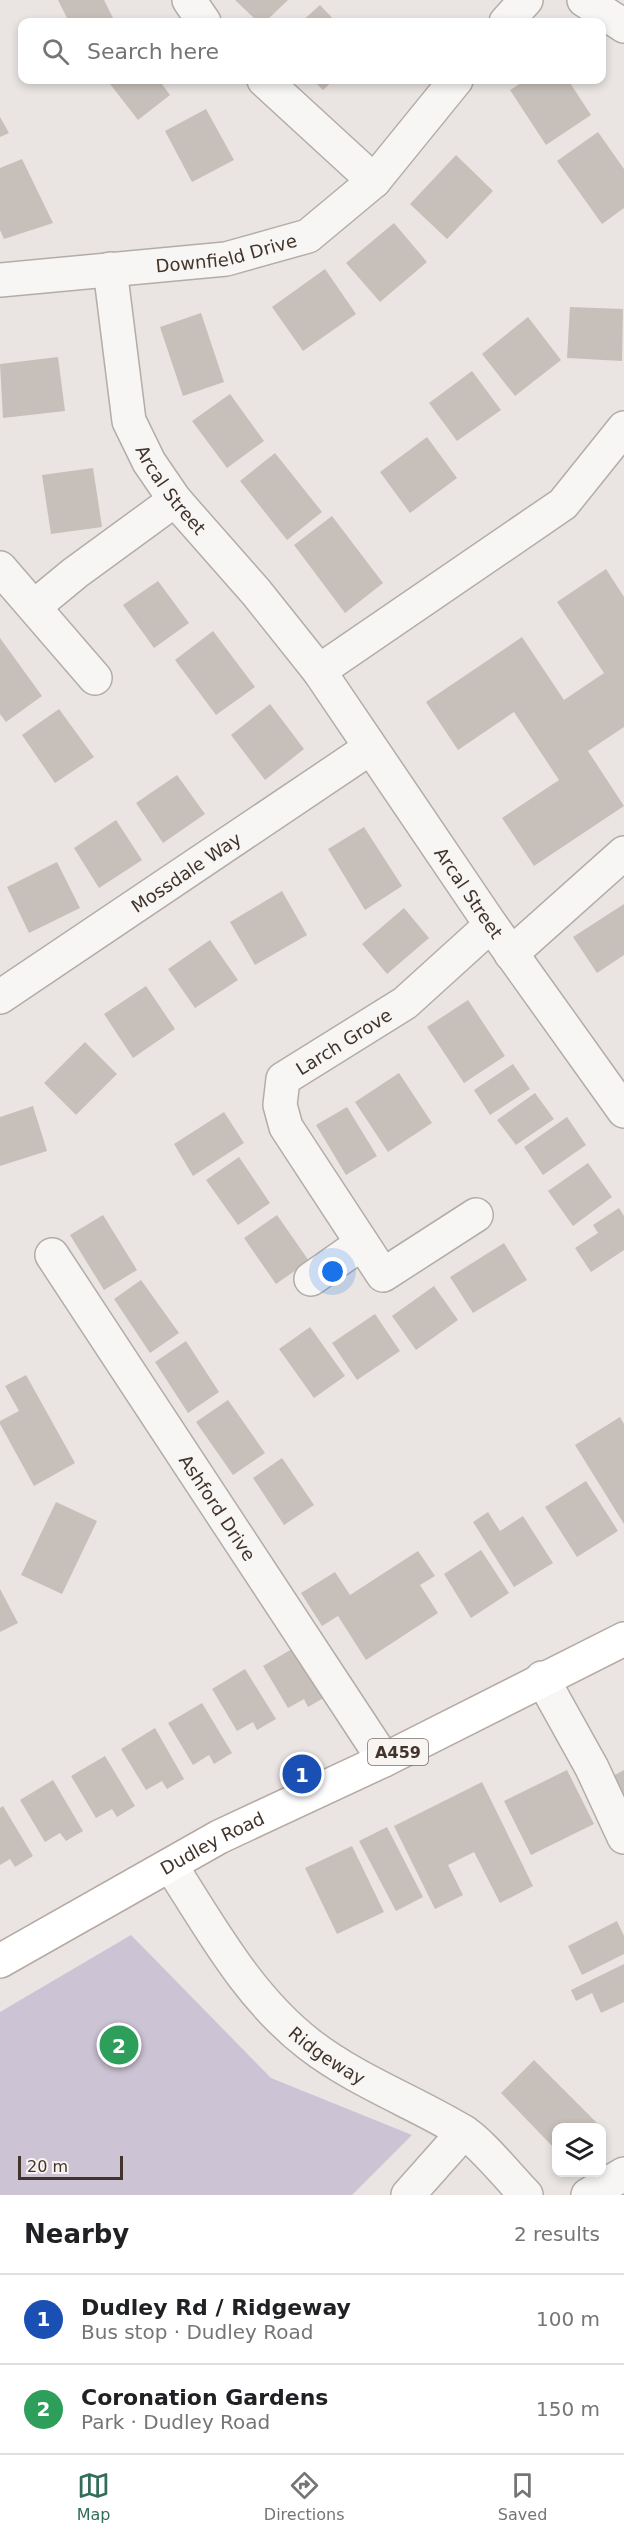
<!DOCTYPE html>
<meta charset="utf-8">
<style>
body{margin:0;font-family:"DejaVu Sans",sans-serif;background:#f6f6f6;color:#202124}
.controls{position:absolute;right:18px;bottom:18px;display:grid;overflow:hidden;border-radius:12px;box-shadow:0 3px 9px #0003}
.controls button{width:54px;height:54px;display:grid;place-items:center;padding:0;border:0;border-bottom:2px solid #e0e0e0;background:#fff;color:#202124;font:30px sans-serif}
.scale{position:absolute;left:18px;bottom:15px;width:105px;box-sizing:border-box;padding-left:6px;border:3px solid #42342a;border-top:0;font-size:16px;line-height:21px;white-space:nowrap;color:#42342a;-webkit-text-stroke:4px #f7f4f2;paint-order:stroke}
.you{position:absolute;left:333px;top:1272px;width:21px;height:21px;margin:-15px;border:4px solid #fff;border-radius:50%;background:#1a73e8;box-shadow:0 0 0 9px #1a73e833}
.badge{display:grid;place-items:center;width:39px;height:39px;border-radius:50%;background:#326e5a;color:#fff;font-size:20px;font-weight:700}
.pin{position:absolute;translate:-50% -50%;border:3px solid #fff;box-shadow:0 2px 6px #0006}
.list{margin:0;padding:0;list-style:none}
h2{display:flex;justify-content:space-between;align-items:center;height:78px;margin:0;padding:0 24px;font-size:26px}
h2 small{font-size:20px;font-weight:400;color:#757577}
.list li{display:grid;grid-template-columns:39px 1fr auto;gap:18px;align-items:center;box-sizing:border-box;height:90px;padding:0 24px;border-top:2px solid #e0e0e0}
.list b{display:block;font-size:22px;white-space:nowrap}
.list p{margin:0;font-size:20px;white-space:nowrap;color:#757577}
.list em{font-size:20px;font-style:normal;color:#757577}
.icon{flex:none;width:33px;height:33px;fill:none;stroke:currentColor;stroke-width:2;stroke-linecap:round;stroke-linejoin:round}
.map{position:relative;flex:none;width:624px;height:2195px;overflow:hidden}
.search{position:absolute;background:#fff;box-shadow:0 3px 9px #0003;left:18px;right:18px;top:18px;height:66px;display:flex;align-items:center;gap:15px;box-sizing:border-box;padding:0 21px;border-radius:12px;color:#757577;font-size:22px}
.sheet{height:258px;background:#fff}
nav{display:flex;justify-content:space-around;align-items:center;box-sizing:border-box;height:84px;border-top:2px solid #e0e0e0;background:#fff;font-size:16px;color:#757577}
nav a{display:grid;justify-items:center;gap:3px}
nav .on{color:#326e5a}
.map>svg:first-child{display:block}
.green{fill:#ccc3d4}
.building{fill:#c7bfb9}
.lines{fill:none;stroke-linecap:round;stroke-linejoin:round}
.minor-casing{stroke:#b4aca7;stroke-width:36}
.major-casing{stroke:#b6a9a1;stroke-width:36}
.minor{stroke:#f8f6f5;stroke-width:33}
.major{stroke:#fff;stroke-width:33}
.labels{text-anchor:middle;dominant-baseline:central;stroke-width:4.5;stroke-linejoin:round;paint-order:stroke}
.shield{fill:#f7f4f2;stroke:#786e66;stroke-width:1.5}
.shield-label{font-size:16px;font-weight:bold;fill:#42342a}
.street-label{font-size:18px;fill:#42342a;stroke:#f7f4f2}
</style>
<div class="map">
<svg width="624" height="2195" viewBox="0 0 624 2195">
<rect width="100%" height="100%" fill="#eae5e2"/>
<!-- green -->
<path class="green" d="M131,1935L271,2078L412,2135L352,2195H0V2012Z"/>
<!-- building -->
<path class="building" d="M58,0H104L115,22H69Z
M235,0H288L265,22H258Z
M320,5L336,22H301Z
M107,80H159L170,95L138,120Z
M313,80H334L323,90Z
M526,80H568L591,115L546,145L510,90Z
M206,109L234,160L192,182L165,131Z
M0,117L9,133L0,137Z
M598,132L624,169V208L602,224L557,161Z
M456,155L493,191L447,239L410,204Z
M22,159L53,223L4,239L0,230V168Z
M394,223L427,262L380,302L346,263Z
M325,269L356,314L303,351L272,307Z
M570,307L623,309L622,361L567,358Z
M201,313L224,382L183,396L160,327Z
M528,317L561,360L515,396L482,354Z
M58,357L65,411L3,418L0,364Z
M472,371L501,410L457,441L429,403Z
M230,394L264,441L227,468L192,421Z
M427,437L457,478L410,513L380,472Z
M275,453L322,512L287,540L240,481Z
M93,468L102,527L51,534L42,475Z
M332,516L383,583L345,613L294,545Z
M606,569L624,597V727L588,751L624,806L534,866L502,818L559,780L514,712L458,750L426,702L522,637L564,700L604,673L557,602Z
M158,581L189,623L154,648L123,605Z
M213,631L255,687L216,715L175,660Z
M0,638L42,696L6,722L0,714Z
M270,704L304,749L265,780L231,735Z
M59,709L94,757L55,783L22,735Z
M177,775L205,814L163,843L136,803Z
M116,820L142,860L99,888L74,848Z
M364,827L402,886L365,910L328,849Z
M57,862L80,908L29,933L7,887Z
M282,891L307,935L255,965L230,922Z
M624,904V955L597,973L573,937Z
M404,908L429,938L387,974L362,944Z
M210,940L238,980L195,1008L168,969Z
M146,986L175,1029L133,1058L104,1014Z
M468,1000L505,1056L464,1083L427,1027Z
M85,1042L117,1074L76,1115L44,1083Z
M513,1064L530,1089L490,1115L474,1090Z
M399,1073L432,1123L388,1152L355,1102Z
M535,1093L554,1119L516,1145L497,1120Z
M33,1106L47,1151L0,1166V1117Z
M347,1107L377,1156L346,1175L316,1125Z
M224,1112L244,1143L193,1176L174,1144Z
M567,1117L586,1145L543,1175L524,1147Z
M239,1157L270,1203L238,1225L206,1180Z
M588,1163L612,1197L573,1226L548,1191Z
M619,1208L624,1216V1250L591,1272L575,1248L598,1233L593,1225Z
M103,1215L137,1270L104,1290L70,1235Z
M277,1215L309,1261L276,1284L244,1238Z
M504,1243L527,1280L473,1313L450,1277Z
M141,1280L179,1333L150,1353L114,1299Z
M434,1286L458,1320L416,1350L392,1316Z
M375,1314L400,1351L357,1380L332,1343Z
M310,1327L345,1376L314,1398L279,1349Z
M186,1341L219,1392L188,1413L155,1362Z
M26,1375L75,1463L34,1486L0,1424V1421L19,1411L5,1386Z
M228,1400L265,1453L233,1475L196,1422Z
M620,1417L624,1424V1524L575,1445Z
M282,1458L314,1505L284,1525L253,1478Z
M586,1481L618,1531L577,1557L545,1507Z
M56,1502L97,1521L62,1594L21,1575Z
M488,1512L500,1531L523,1516L553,1563L514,1587L473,1522Z
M481,1550L509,1593L471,1618L444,1574Z
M418,1551L435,1576L420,1585L438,1613L366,1660L338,1616L322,1626L301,1593L335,1572L350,1595Z
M0,1589L18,1623L0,1632Z
M297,1646L327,1696L308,1707L304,1699L288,1708L263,1666Z
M245,1669L276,1719L257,1730L253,1722L237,1731L212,1689Z
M202,1703L232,1753L214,1764L209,1755L193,1765L168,1723Z
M155,1728L184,1779L167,1789L162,1781L146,1790L121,1749Z
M105,1756L135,1806L117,1817L112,1809L96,1818L71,1776Z
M567,1770L594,1824L531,1855L504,1801Z
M624,1770V1798L613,1776Z
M53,1780L83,1831L66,1841L60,1833L45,1842L20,1800Z
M482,1782L533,1886L500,1903L474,1852L448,1865L463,1895L435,1909L394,1826Z
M3,1806L33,1856L15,1867L10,1859L0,1865V1808Z
M387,1827L423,1897L396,1911L359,1841Z
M352,1846L384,1912L337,1934L305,1868Z
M617,1921L624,1936V1954L582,1975L568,1946Z
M624,1964V2002L601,2013L592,1993L576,2001L571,1990Z
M534,2060L602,2128H556V2150L501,2093Z"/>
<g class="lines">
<!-- minor casing -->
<g class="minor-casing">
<g id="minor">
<path d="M189,0L204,22"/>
<path d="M584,0L624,26"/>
<path d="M506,22L526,0"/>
<path d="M264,80L374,181"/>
<path id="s1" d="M110,269L129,421L149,462L175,500L256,592L319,671L491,925L624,1111"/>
<path id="s2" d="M0,280L226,259L308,236L374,181L456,80"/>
<path d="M0,568L95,678"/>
<path d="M35,606L75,573L175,500"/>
<path d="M319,671L563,504L624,428"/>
<path d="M511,954L624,853"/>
<path id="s3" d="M0,997L370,748"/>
<path id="s4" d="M476,1215L383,1275L286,1127L280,1105L283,1079L405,1003L491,925"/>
<path id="s5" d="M52,1255L384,1760"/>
<path d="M311,1279L361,1244"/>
<path d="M542,1678L592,1768L624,1837"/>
<path id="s6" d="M171,1866C212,1930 249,1998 310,2045C357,2081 412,2101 462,2131C481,2142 509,2178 526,2195"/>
<path d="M408,2195L464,2132"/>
<path d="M588,2195L624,2174"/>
</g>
</g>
<!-- major casing -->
<g class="major-casing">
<g id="major">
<path id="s7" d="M0,1961L219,1837L384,1760L624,1639"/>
</g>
</g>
<!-- minor -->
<use href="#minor" class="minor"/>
<!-- major -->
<use href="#major" class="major"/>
</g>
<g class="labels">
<!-- shield labels -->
<rect class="shield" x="368" y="1739" width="60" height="26" rx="4.5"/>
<g class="shield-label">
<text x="398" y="1752">A459</text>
</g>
<!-- street labels -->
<g class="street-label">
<text stroke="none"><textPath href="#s2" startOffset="228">Downfield Drive</textPath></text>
<text stroke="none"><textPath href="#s1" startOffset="234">Arcal Street</textPath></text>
<text stroke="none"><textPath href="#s3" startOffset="224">Mossdale Way</textPath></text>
<text stroke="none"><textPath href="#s1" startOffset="736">Arcal Street</textPath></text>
<text stroke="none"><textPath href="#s4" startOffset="408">Larch Grove</textPath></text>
<text stroke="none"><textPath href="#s5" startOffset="302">Ashford Drive</textPath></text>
<text stroke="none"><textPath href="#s7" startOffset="243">Dudley Road</textPath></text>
<text stroke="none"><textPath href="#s6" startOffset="248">Ridgeway</textPath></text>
</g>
</g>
</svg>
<div class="controls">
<button><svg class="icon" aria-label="layers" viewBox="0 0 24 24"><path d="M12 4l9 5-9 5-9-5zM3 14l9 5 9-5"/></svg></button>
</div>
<div class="scale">20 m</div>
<div class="you"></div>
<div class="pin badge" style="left:302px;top:1774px;background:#1a4fb4">1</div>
<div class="pin badge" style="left:119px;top:2045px;background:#2e9e5b">2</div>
<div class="search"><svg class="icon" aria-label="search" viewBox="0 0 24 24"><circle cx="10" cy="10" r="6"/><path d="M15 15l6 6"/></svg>Search here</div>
</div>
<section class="sheet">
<h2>Nearby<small>2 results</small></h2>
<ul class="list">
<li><span class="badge" style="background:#1a4fb4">1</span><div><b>Dudley Rd / Ridgeway</b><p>Bus stop · Dudley Road</p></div><em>100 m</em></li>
<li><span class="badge" style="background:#2e9e5b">2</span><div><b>Coronation Gardens</b><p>Park · Dudley Road</p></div><em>150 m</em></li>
</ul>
</section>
<nav>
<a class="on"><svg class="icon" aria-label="map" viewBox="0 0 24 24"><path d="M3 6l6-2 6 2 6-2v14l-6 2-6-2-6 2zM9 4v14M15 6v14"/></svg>Map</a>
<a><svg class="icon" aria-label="directions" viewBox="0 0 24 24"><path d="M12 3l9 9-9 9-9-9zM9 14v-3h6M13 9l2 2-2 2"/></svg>Directions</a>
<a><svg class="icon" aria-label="saved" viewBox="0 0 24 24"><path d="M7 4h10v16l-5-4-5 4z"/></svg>Saved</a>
</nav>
